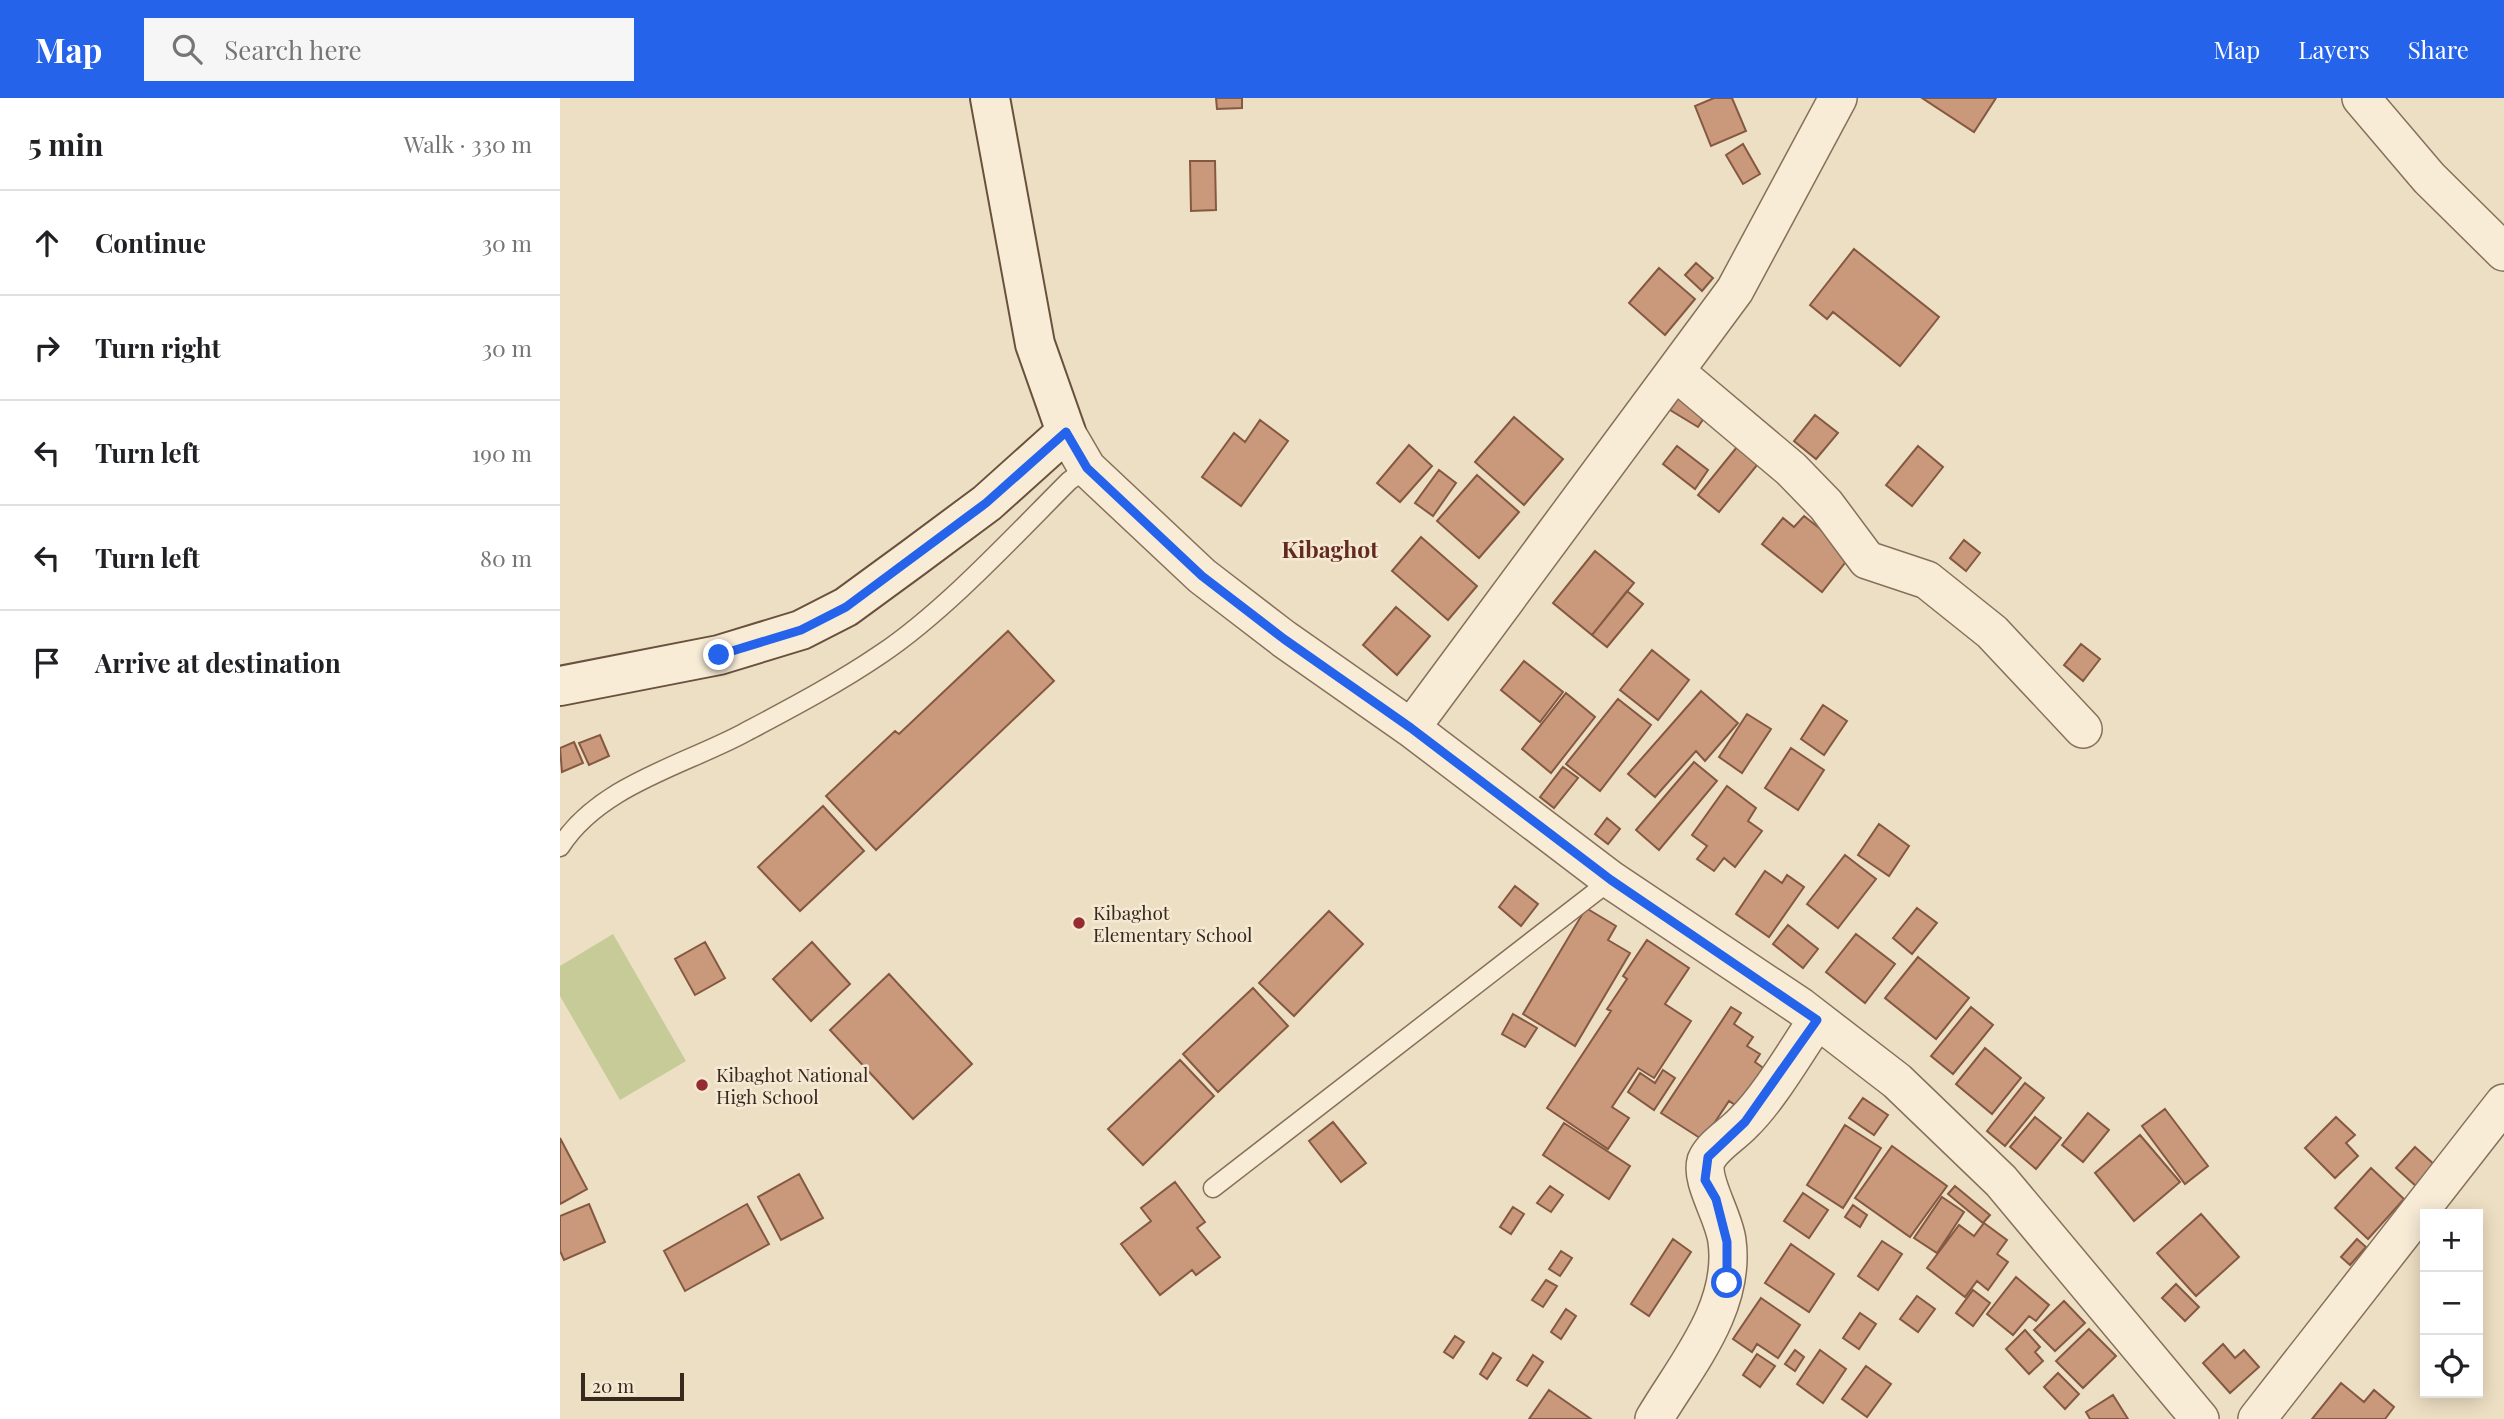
<!DOCTYPE html>
<meta charset="utf-8">
<style>
body{margin:0;font-family:"Playfair Display",serif;background:#f6f6f6;color:#202124}
.controls{position:absolute;right:21px;bottom:21px;display:grid;overflow:hidden;border-radius:0px;box-shadow:0 4px 18px #0003}
.controls button{width:63px;height:63px;display:grid;place-items:center;padding:0;border:0;border-bottom:2px solid #e0e0e0;background:#fff;color:#202124;font:35px sans-serif}
.scale{position:absolute;left:21px;bottom:18px;width:103px;box-sizing:border-box;padding-left:7px;border:4px solid #37291e;border-top:0;font-size:19px;line-height:24px;white-space:nowrap;color:#37291e;-webkit-text-stroke:5px #f5e9d3;paint-order:stroke}
.stop{position:absolute;width:21px;height:21px;margin:-16px;border:5px solid #2563eb;border-radius:50%;background:#fff}
.stop.end{background:#2563eb;border-color:#fff;box-shadow:0 2px 7px #0008}
.list{margin:0;padding:0;list-style:none}
h2{display:flex;justify-content:space-between;align-items:center;height:91px;margin:0;padding:0 28px;font-size:30px}
h2 small{font-size:23px;font-weight:400;color:#757577}
.list li{display:grid;grid-template-columns:46px 1fr auto;gap:21px;align-items:center;box-sizing:border-box;height:105px;padding:0 28px;border-top:2px solid #e0e0e0}
.list b{display:block;font-size:26px;white-space:nowrap}
.list em{font-size:23px;font-style:normal;color:#757577}
.icon{flex:none;width:38px;height:38px;fill:none;stroke:currentColor;stroke-width:2;stroke-linecap:round;stroke-linejoin:round}
.map{position:relative;flex:none;width:1944px;height:1321px;overflow:hidden}
header{display:flex;align-items:center;gap:42px;box-sizing:border-box;height:98px;padding:0 35px;background:#2563eb;color:#fff}
header strong{font-size:33px}
nav{display:flex;gap:38px;margin-inline-start:auto;font-size:24px}
.search{width:490px;height:63px;background:#f6f6f6;display:flex;align-items:center;gap:18px;box-sizing:border-box;padding:0 24px;border-radius:0px;color:#757577;font-size:26px}
main{display:flex}
aside{flex:1;background:#fff}
.map>svg:first-child{display:block}
.green{fill:#c7cb98}
.building{fill:#ca987a;stroke:#855941;stroke-width:2}
.lines{fill:none;stroke-linecap:round;stroke-linejoin:round}
.lane-casing{stroke:#87705b;stroke-width:21}
.street-casing{stroke:#87705b;stroke-width:40}
.secondary-casing{stroke:#69513e;stroke-width:42}
.lane{stroke:#f8ecd7;stroke-width:18}
.street{stroke:#f8ecd7;stroke-width:37}
.secondary{stroke:#f8ecd7;stroke-width:38}
.route{stroke:#2563eb;stroke-width:9}
.poi-dot{fill:#942c31;stroke:#f5e9d3;stroke-width:2.5}
.labels{text-anchor:middle;dominant-baseline:central;stroke-width:5;stroke-linejoin:round;paint-order:stroke}
.poi-label{font-size:19px;fill:#37291e;stroke:#f5e9d3;text-anchor:start}
.quarter-label{font-size:23px;font-weight:bold;fill:#632a1f;stroke:#f5e9d3}
</style>
<header>
<strong>Map</strong>
<div class="search"><svg class="icon" aria-label="search" viewBox="0 0 24 24"><circle cx="10" cy="10" r="6"/><path d="M15 15l6 6"/></svg>Search here</div>
<nav><a>Map</a><a>Layers</a><a>Share</a></nav>
</header>
<main>
<aside>
<h2>5 min<small>Walk · 330 m</small></h2>
<ul class="list">
<li><svg class="icon" aria-label="ahead" viewBox="0 0 24 24"><path d="M12 20V5M6 11l6-6 6 6"/></svg><div><b>Continue</b></div><em>30 m</em></li>
<li><svg class="icon" aria-label="right" viewBox="0 0 24 24"><path d="M7 20v-9h11M14 6l5 5-5 5"/></svg><div><b>Turn right</b></div><em>30 m</em></li>
<li><svg class="icon" aria-label="left" viewBox="0 0 24 24"><path d="M17 20v-9H6M10 6l-5 5 5 5"/></svg><div><b>Turn left</b></div><em>190 m</em></li>
<li><svg class="icon" aria-label="left" viewBox="0 0 24 24"><path d="M17 20v-9H6M10 6l-5 5 5 5"/></svg><div><b>Turn left</b></div><em>80 m</em></li>
<li><svg class="icon" aria-label="arrive" viewBox="0 0 24 24"><path d="M6 21V4h12l-3 4 3 4H6"/></svg><div><b>Arrive at destination</b></div></li>
</ul>
</aside>
<div class="map">
<svg width="1944" height="1321" viewBox="0 0 1944 1321">
<rect width="100%" height="100%" fill="#eddfc3"/>
<!-- green -->
<path class="green" d="M53,836L126,963L60,1002L0,898V868Z"/>
<!-- building -->
<path class="building" d="M656,0H682V10L657,11Z
M1154,0H1172L1186,33L1151,48L1135,8Z
M1362,0H1436L1414,34Z
M1183,46L1200,76L1183,86L1166,57Z
M630,63H655L656,112L631,113Z
M1294,151L1379,219L1340,268L1273,214L1267,221L1250,207Z
M1136,165L1153,180L1142,193L1125,177Z
M1099,170L1135,201L1105,237L1069,205Z
M1119,299L1146,317L1138,329L1110,312Z
M1255,317L1278,335L1256,361L1234,343Z
M954,319L1003,361L964,407L915,364Z
M700,322L728,343L681,408L642,379L674,335L685,344Z
M849,347L872,368L840,404L817,385Z
M1117,348L1148,372L1135,391L1103,366Z
M1358,348L1383,369L1352,408L1326,387Z
M1177,349L1198,366L1159,414L1138,397Z
M879,372L896,385L873,418L855,405Z
M917,377L959,414L919,460L877,423Z
M1244,418L1292,456L1262,494L1202,446L1223,420L1234,429Z
M861,439L917,488L888,522L832,473Z
M1404,442L1420,455L1406,473L1390,460Z
M1035,453L1074,485L1032,537L993,505Z
M1067,493L1083,506L1047,549L1032,537Z
M836,509L870,538L837,577L803,547Z
M448,533L494,583L316,752L266,698L335,633L339,636Z
M1521,546L1540,561L1523,583L1504,567Z
M1092,552L1129,582L1098,622L1060,592Z
M964,563L1003,594L980,624L941,592Z
M1141,593L1178,625L1145,663L1136,653L1095,699L1068,676Z
M1006,595L1035,619L991,675L962,651Z
M1058,601L1091,627L1040,693L1006,666Z
M1263,607L1287,623L1264,657L1241,641Z
M1187,616L1211,631L1182,675L1159,659Z
M40,637L49,658L29,667L19,645Z
M14,644L23,665L2,674L0,650Z
M1231,650L1264,672L1238,712L1205,690Z
M1134,664L1157,683L1099,752L1076,732Z
M1003,669L1018,680L994,710L980,699Z
M1167,688L1196,710L1188,723L1202,733L1175,769L1164,760L1154,773L1137,761L1147,748L1132,737Z
M263,708L304,753L240,813L198,769Z
M1047,720L1060,731L1048,746L1035,736Z
M1319,726L1349,748L1329,778L1298,757Z
M1285,757L1316,781L1278,830L1247,806Z
M1205,773L1222,785L1227,777L1244,789L1209,839L1176,816Z
M955,788L978,806L961,828L939,809Z
M1026,810L1056,828L1048,842L1070,855L1015,948L963,916Z
M1357,810L1377,825L1352,856L1333,840Z
M769,813L803,846L734,918L699,885Z
M1228,827L1258,851L1243,870L1213,846Z
M1296,836L1335,866L1305,905L1266,874Z
M1087,842L1129,870L1105,906L1131,923L1094,980L1078,970L1052,1009L1069,1020L1048,1051L987,1010L1051,913L1047,911L1067,881L1063,878Z
M145,844L165,880L135,897L115,861Z
M252,844L290,886L251,923L213,881Z
M1358,859L1409,900L1376,941L1325,900Z
M329,876L412,966L353,1021L270,932Z
M693,890L728,928L658,994L623,956Z
M1171,909L1181,915L1174,926L1193,939L1187,948L1200,956L1195,964L1209,974L1184,1013L1169,1003L1143,1042L1101,1015Z
M1411,909L1433,927L1393,976L1371,958Z
M953,916L977,930L965,949L942,936Z
M1425,950L1461,980L1432,1016L1396,986Z
M620,962L654,998L583,1067L548,1031Z
M1103,972L1115,980L1094,1012L1068,994L1080,975L1095,985Z
M1465,985L1484,1000L1445,1048L1427,1033Z
M1303,1000L1328,1017L1314,1037L1289,1020Z
M1605,1011L1648,1068L1625,1086L1582,1028Z
M1528,1015L1549,1032L1523,1064L1502,1047Z
M1475,1019L1501,1040L1476,1071L1450,1049Z
M1776,1019L1795,1037L1786,1045L1798,1058L1775,1080L1745,1050Z
M773,1024L806,1065L781,1084L749,1043Z
M1004,1025L1070,1068L1049,1101L983,1057Z
M1285,1027L1321,1050L1283,1110L1247,1087Z
M1580,1037L1620,1084L1574,1123L1535,1075Z
M0,1040L27,1091L0,1106Z
M1332,1048L1387,1088L1350,1139L1295,1100Z
M1855,1049L1876,1068L1857,1089L1836,1070Z
M1811,1070L1844,1101L1808,1141L1775,1110Z
M239,1076L263,1120L221,1142L198,1099Z
M615,1084L645,1124L637,1130L660,1159L636,1177L632,1172L600,1197L561,1146L591,1123L581,1110Z
M990,1088L1003,1097L991,1114L977,1105Z
M1395,1088L1430,1117L1423,1125L1388,1096Z
M1243,1095L1268,1112L1249,1140L1224,1123Z
M1382,1099L1404,1114L1377,1155L1354,1140Z
M29,1106L45,1144L4,1162L0,1153V1118Z
M187,1106L209,1146L125,1193L104,1153Z
M1293,1107L1307,1117L1300,1129L1285,1119Z
M953,1109L964,1116L951,1136L940,1129Z
M1641,1116L1679,1159L1636,1198L1597,1155Z
M1424,1125L1447,1142L1437,1156L1448,1164L1428,1192L1417,1183L1405,1199L1367,1170L1399,1127L1414,1138Z
M1113,1141L1131,1154L1089,1218L1071,1206Z
M1797,1141L1806,1149L1790,1167L1781,1159Z
M1322,1143L1342,1156L1318,1192L1298,1178Z
M1231,1146L1274,1176L1249,1214L1205,1185Z
M1001,1153L1012,1160L1000,1178L989,1171Z
M1456,1179L1489,1207L1476,1223L1469,1218L1453,1237L1427,1216Z
M986,1182L997,1188L983,1209L972,1202Z
M1616,1186L1639,1209L1625,1223L1602,1200Z
M1413,1192L1430,1205L1413,1228L1396,1215Z
M1357,1198L1375,1211L1358,1234L1340,1221Z
M1201,1200L1240,1227L1218,1260L1197,1246L1192,1254L1173,1241Z
M1504,1203L1525,1225L1495,1253L1474,1232Z
M1006,1211L1016,1218L1001,1241L991,1234Z
M1300,1215L1316,1226L1299,1251L1283,1240Z
M1529,1231L1556,1258L1523,1290L1496,1263Z
M1465,1232L1480,1249L1475,1254L1483,1263L1469,1276L1446,1251Z
M895,1238L904,1244L893,1260L884,1254Z
M1663,1246L1675,1260L1684,1252L1699,1269L1670,1295L1643,1265Z
M1235,1252L1244,1259L1235,1273L1225,1266Z
M1260,1252L1286,1271L1263,1305L1237,1286Z
M933,1255L941,1260L927,1281L920,1276Z
M1197,1256L1215,1268L1200,1289L1183,1277Z
M973,1257L983,1264L967,1288L957,1282Z
M1306,1268L1331,1286L1307,1319L1282,1301Z
M1498,1275L1519,1296L1505,1311L1484,1289Z
M1781,1285L1804,1304L1814,1292L1834,1309L1825,1321H1752Z
M989,1292L1031,1321H969Z
M1553,1297L1568,1321H1530L1526,1314Z"/>
<g class="lines">
<!-- lane casing -->
<g class="lane-casing">
<path id="lane" d="M0,749C39,688 121,668 182,636C229,611 277,586 321,556C385,513 453,439 509,383L527,370
M653,1090L1051,782"/>
</g>
<!-- street casing -->
<g class="street-casing">
<path id="street" d="M1801,0L1869,80L1944,154
M1117,275L1231,371L1266,407L1307,462L1367,482L1432,534L1523,631
M506,334L527,370L642,478L724,541L851,630L1051,782L1241,909L1337,983L1441,1083L1640,1321
M851,630L1175,192L1278,0
M1094,1321C1126,1267 1176,1210 1167,1143C1164,1118 1140,1083 1146,1063C1152,1048 1172,1037 1183,1025C1209,1000 1236,953 1257,922
M1697,1321L1944,1005"/>
</g>
<!-- secondary casing -->
<g class="secondary-casing">
<path id="secondary" d="M0,588L159,557L241,532L286,509L353,460L427,405L506,334L475,246L430,0"/>
</g>
<!-- lane -->
<use href="#lane" class="lane"/>
<!-- street -->
<use href="#street" class="street"/>
<!-- secondary -->
<use href="#secondary" class="secondary"/>
</g>
<g class="lines">
<!-- route -->
<path class="route" d="M159,557L241,532L286,509L426,405L506,334L527,370L642,478L724,541L851,630L1051,782L1257,922L1185,1024L1148,1059L1145,1082L1156,1101L1167,1144V1185"/>
</g>
<!-- markers -->
<g class="poi-dot">
<circle cx="519" cy="825" r="7"/>
<circle cx="142" cy="987" r="7"/>
</g>
<g class="labels">
<!-- poi labels -->
<g class="poi-label">
<text x="533" y="814">Kibaghot<tspan x="533" dy="22">Elementary School</tspan></text>
<text x="156" y="976">Kibaghot National<tspan x="156" dy="22">High School</tspan></text>
</g>
<!-- quarter labels -->
<g class="quarter-label">
<text x="770" y="450">Kibaghot</text>
</g>
</g>
</svg>
<div class="controls">
<button>+</button>
<button>−</button>
<button><svg class="icon" aria-label="locate" viewBox="0 0 24 24"><circle cx="12" cy="12" r="6"/><path d="M12 2v4M12 18v4M2 12h4M18 12h4"/></svg></button>
</div>
<div class="scale">20 m</div>
<div class="stop" style="left:1167px;top:1185px"></div>
<div class="stop end" style="left:159px;top:557px"></div>
</div>
</main>
